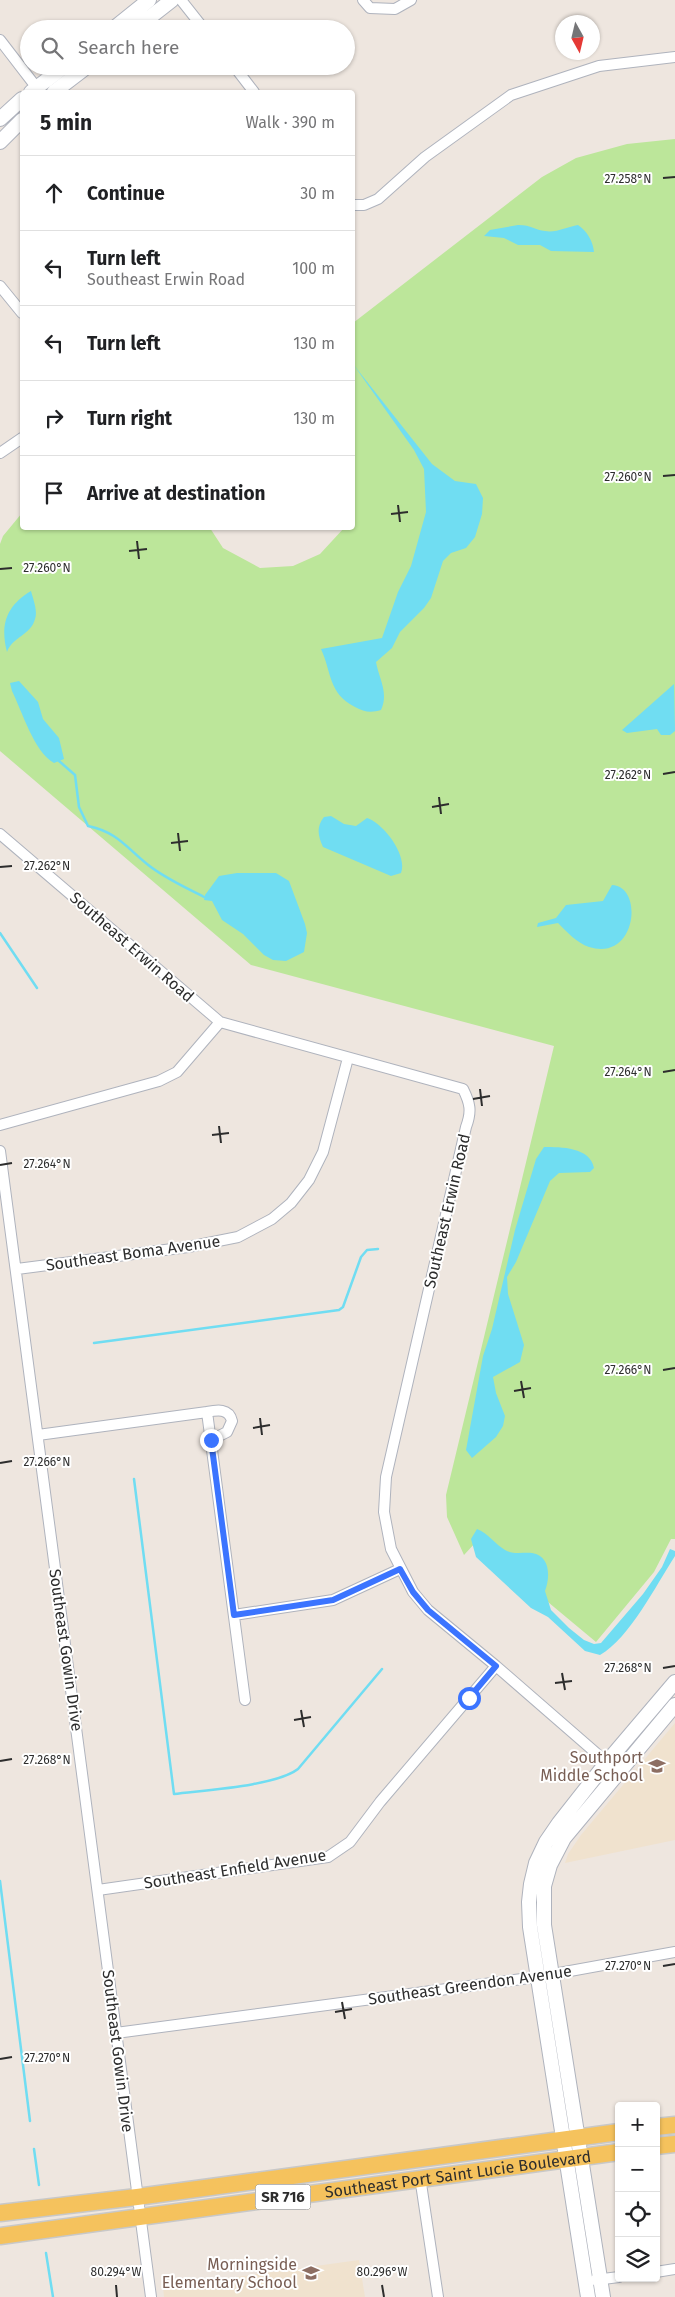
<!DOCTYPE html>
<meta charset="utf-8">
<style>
body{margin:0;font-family:"Fira Sans",sans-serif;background:#f2f2f2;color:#202124}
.controls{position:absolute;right:15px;bottom:15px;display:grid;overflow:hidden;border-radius:5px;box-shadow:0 1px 4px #0004}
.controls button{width:45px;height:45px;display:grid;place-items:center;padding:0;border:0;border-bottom:1px solid #e0e0e0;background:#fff;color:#202124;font:25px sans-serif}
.compass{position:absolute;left:555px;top:15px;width:45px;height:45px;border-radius:50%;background:#fff;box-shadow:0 1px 4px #0004;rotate:172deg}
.stop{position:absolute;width:15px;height:15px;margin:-11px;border:4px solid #3b74ff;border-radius:50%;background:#fff}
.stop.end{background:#3b74ff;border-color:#fff;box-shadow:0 1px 5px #0008}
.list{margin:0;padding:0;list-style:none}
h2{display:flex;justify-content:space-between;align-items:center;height:65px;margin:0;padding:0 20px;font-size:21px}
h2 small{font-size:16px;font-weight:400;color:#757577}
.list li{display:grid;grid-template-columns:32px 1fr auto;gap:15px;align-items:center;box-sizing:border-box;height:75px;padding:0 20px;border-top:1px solid #e0e0e0}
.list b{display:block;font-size:19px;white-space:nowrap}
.list p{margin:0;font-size:16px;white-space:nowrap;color:#757577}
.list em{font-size:16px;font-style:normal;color:#757577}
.icon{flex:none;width:28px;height:28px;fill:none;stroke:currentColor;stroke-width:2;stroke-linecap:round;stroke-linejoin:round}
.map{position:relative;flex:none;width:675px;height:2297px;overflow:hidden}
.search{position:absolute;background:#fff;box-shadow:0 1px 4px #0004;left:20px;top:20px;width:335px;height:55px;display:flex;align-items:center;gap:12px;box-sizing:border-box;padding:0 18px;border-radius:28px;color:#757577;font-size:19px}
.panel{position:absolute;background:#fff;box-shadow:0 1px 4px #0004;left:20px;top:90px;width:335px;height:440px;border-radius:5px}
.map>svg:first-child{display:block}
.education{fill:#f0e2ce}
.green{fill:#bce69a}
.water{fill:#70ddf2}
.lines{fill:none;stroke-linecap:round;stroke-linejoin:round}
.stream{stroke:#70ddf2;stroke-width:2.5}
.street-casing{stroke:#afb3bd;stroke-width:12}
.secondary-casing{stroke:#afb3bd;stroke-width:16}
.primary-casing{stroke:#c8c8c8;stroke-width:19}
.street{stroke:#fff;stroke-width:10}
.secondary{stroke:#fff;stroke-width:14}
.primary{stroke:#f5c25d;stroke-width:16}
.route{stroke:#3b74ff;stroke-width:6}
.ticks{fill:none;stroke:#2d2d2d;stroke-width:2}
.labels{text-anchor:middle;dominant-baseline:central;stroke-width:4;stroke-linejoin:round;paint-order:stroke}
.shield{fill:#fff;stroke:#6c6c6c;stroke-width:1}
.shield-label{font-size:15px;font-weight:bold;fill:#2d2d2d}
.street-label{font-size:16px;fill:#2d2d2d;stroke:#fff}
.education-label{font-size:16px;fill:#785e54;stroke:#fff;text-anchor:end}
.ticks-label{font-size:12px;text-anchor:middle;fill:#2d2d2d;stroke:#fff;stroke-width:4;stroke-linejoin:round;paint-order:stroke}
</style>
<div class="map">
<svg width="675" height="2297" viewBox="0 0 675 2297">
<rect width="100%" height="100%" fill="#eee6df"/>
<!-- education -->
<path class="education" d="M675,1723V1840L565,1863L568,1854L581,1835Z
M359,2260L365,2297H164L163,2287Z"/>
<!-- green -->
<path class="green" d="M675,139V1539H671L654,1572L596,1642L476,1542L464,1555L447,1517L446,1495L554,1046L251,965L0,751V544L3,536L22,513V528H210L223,548L260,568L293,566L320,554L344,528H352L353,323L542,177L576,158L627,144Z"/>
<!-- water -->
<path class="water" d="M518,225C532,225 535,230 545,231C556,233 567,227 578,225C587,231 593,241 594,252L551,251L540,245H518L504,238L484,236L490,230Z
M353,364L432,464L455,481L476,484L483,498L482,514L475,537L466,548L451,553L443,561L431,598L424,608L400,632L392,648L376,662C379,679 389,693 381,710C371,713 364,712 355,707C328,693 332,673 321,649L382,638L398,592L411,566L426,512L424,469L414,450Z
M31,591C33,599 38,611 35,619C31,635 12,637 7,652C0,625 6,606 31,591Z
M19,681L38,702L43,719L59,738L64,759L54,763C34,752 22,711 12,691L10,683Z
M674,684L675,731L670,735H661L657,729L627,733L622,730Z
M331,816L344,824L356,826L367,818C383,823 408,855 401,873L391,876L323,847C318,836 316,827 324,817Z
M237,873H276L289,881L305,924L307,933L304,952L286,961L273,960L264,955L243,934L222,920L212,901L204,900L205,895L219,876Z
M612,885C644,886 637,962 589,947C577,943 567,932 558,923L537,927L538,923L556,918L566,905L603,901Z
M544,1147C561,1147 590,1147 594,1168L590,1172L559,1173L550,1181L516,1262L507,1277L508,1294L524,1345L520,1362L493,1377L496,1393L505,1416L503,1426L496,1437L472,1458L466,1450L483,1356L492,1329L515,1230L536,1159Z
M477,1529C489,1534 495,1544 505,1550C513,1555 524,1552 532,1553C551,1556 550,1578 545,1591L551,1610L569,1628L584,1640L594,1644L601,1643L643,1594L662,1567L670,1549L675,1551V1556C656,1585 630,1638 600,1655L585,1651L548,1617L531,1608L476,1557L471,1539Z"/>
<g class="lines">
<!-- stream -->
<path class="stream" d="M59,761L75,775L79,807L88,826C117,832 126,847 147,864C164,878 185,887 204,897
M0,933L37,988
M94,1343L339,1310L343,1307L361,1257L367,1250L378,1249
M134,1479L174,1794C205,1790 276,1786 298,1769L382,1669
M0,1881L30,2121
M34,2149L39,2185
M46,2253L53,2297"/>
<!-- street casing -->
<g class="street-casing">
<path id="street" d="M181,0L204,29
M363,0L370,8L395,9L411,0
M0,40L40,92
M234,66L254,92
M352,205H364L378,199L425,157L511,95L599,66L675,57
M0,286L22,313
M0,453L22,438
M0,834L220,1022L463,1089C470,1103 472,1111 466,1127L386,1477L384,1512L391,1549L413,1592L428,1610L496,1666L611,1766
M0,1125L159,1081L177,1072L220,1022
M0,1151L151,2297
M17,1269L188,1247L238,1237L272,1219L291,1203L309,1180L323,1152L348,1058
M207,1412C217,1410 229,1408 232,1421L227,1432L211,1440
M38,1435L207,1412L245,1700
M234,1615L333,1600L400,1569
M98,1890L328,1857L350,1842L380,1802L496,1666
M116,2033L537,1977L675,1952
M420,2177L438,2297
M656,2272L675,2269
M595,2280L619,2277"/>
</g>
<!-- secondary casing -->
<g class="secondary-casing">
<path id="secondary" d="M113,29L149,0
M135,29L172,0
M31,92L65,66
M54,92L88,66
M0,119L22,99
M0,142L22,120
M588,2297L530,1927L529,1902L531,1884L536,1863L546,1842L559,1823L607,1762L675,1682
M603,2297L544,1925V1886L550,1865L564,1838L675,1705"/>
</g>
<!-- primary casing -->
<g class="primary-casing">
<g id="primary">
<path d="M656,2127L675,2125"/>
<path d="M656,2146L675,2144"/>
<path d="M0,2213L137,2197L619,2132"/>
<path id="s1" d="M0,2236L619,2152"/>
</g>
</g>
<!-- street -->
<use href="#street" class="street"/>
<!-- secondary -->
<use href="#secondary" class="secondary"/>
<!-- primary -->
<use href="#primary" class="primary"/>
</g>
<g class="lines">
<!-- route -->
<path class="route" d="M211,1440L234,1615L333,1600L400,1569L413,1592L428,1610L496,1666L469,1698"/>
</g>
<!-- ticks -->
<path class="ticks" d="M663,178L675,177M663,476L675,475M398,505L400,522M391,514L408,512M137,541L139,559M129,551L147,549M0,569L12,568M663,774L675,772M439,797L441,814M432,807L449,804M178,833L180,851M171,843L188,841M0,867L12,866M663,1072L675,1070M480,1089L482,1106M473,1099L490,1096M219,1126L221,1143M212,1135L229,1133M0,1165L12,1163M663,1370L675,1368M521,1381L524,1398M514,1391L531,1388M260,1418L262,1435M253,1428L270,1425M0,1463L12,1461M663,1668L675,1666M562,1673L565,1690M555,1683L572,1681M301,1710L304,1727M294,1720L311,1717M0,1761L12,1759M663,1966L675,1964M342,2002L345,2019M335,2012L352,2009M0,2059L12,2057M116,2285L117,2297M382,2285L384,2297"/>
<!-- icons -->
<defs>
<g id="school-bare" transform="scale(1.35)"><path d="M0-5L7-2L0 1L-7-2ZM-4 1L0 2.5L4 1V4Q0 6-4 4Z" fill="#8d6e63" stroke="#fff" stroke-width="2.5" paint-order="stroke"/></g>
</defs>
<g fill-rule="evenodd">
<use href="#school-bare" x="657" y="1766"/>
<use href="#school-bare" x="311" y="2273"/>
</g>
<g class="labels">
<!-- shield labels -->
<rect class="shield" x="255.5" y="2184.5" width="55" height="25" rx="4"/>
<g class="shield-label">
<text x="283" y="2197">SR 716</text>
</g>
<!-- street labels -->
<g class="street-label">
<text transform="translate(132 947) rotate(41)">Southeast Erwin Road</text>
<text transform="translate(447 1211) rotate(-77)">Southeast Erwin Road</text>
<text transform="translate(133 1253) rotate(-8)">Southeast Boma Avenue</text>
<text transform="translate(66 1650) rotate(82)">Southeast Gowin Drive</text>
<text transform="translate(235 1869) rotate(-9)">Southeast Enfield Avenue</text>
<text transform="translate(470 1985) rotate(-8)">Southeast Greendon Avenue</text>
<text transform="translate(118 2051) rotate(83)">Southeast Gowin Drive</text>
<text stroke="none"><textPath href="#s1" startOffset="462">Southeast Port Saint Lucie Boulevard</textPath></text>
</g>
<!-- education labels -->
<g class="education-label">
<text x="643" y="1757">Southport<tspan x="643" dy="18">Middle School</tspan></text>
<text x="297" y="2264">Morningside<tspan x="297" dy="18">Elementary School</tspan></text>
</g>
</g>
<g class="ticks-label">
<text x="628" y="183">27.258°N</text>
<text x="628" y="481">27.260°N</text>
<text x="47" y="572">27.260°N</text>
<text x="628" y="779">27.262°N</text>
<text x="47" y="870">27.262°N</text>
<text x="628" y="1076">27.264°N</text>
<text x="47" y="1168">27.264°N</text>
<text x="628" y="1374">27.266°N</text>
<text x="47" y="1466">27.266°N</text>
<text x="628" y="1672">27.268°N</text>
<text x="47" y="1764">27.268°N</text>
<text x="628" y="1970">27.270°N</text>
<text x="47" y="2062">27.270°N</text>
<text x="116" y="2276">80.294°W</text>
<text x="382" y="2276">80.296°W</text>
</g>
</svg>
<div class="controls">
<button>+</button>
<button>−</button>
<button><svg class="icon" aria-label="locate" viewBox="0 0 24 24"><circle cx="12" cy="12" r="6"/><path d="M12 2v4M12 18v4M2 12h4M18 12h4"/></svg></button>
<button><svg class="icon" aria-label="layers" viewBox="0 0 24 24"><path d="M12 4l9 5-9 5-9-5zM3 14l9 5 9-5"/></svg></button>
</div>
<svg class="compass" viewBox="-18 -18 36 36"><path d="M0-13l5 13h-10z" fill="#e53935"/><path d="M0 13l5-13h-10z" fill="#757577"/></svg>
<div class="stop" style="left:469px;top:1698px"></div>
<div class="stop end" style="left:211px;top:1440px"></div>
<div class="search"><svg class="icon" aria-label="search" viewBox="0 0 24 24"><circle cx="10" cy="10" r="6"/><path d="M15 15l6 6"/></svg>Search here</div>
<section class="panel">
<h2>5 min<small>Walk · 390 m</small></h2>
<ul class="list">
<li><svg class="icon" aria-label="ahead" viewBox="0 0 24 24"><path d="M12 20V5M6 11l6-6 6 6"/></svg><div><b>Continue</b></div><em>30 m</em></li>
<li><svg class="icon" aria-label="left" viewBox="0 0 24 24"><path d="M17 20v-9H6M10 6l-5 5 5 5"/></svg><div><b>Turn left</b><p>Southeast Erwin Road</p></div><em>100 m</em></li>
<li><svg class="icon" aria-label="left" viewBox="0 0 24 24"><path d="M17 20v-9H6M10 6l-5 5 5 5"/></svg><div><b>Turn left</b></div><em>130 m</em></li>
<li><svg class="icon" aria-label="right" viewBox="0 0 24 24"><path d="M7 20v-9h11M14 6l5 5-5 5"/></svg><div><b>Turn right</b></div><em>130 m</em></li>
<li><svg class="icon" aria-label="arrive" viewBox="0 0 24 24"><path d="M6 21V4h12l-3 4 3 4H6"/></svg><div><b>Arrive at destination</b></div></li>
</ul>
</section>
</div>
